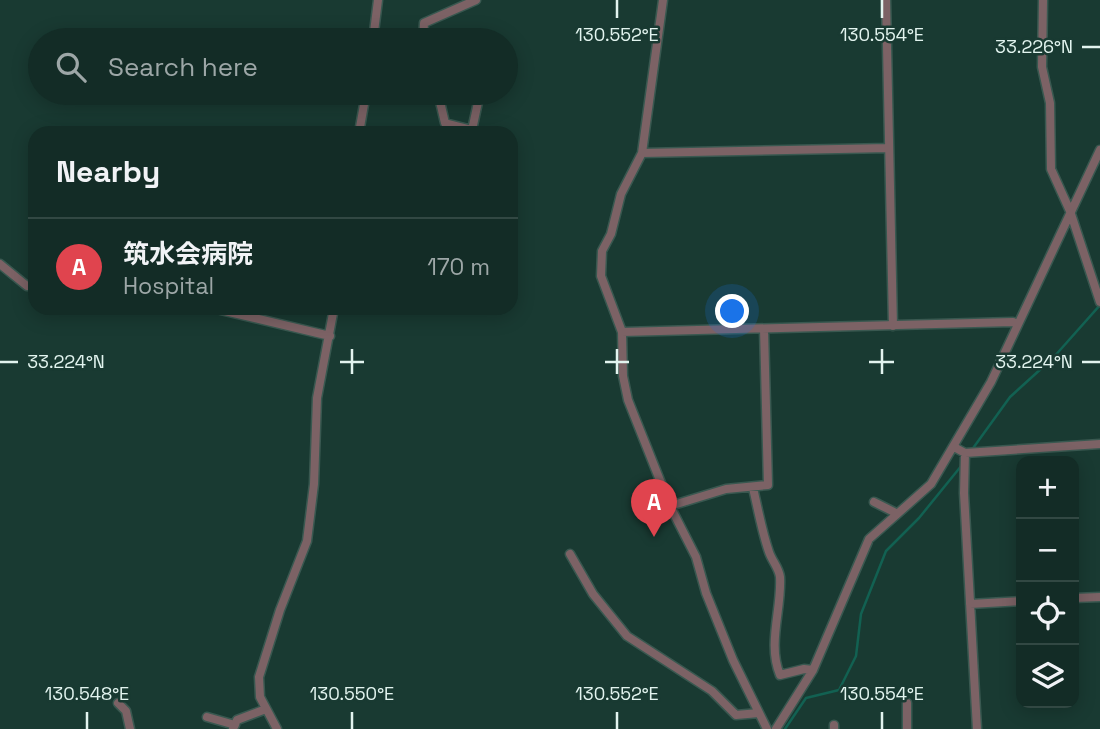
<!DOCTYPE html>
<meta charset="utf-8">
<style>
body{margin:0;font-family:"Space Grotesk","Noto Sans JP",sans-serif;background:#203832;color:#f1f3f6}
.controls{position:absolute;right:21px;bottom:21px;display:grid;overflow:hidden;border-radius:14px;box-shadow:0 4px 18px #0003}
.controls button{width:63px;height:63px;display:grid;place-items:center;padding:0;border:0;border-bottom:2px solid #324843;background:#132c26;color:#f1f3f6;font:35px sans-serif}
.you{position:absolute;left:733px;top:312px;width:24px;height:24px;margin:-18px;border:5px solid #fff;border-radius:50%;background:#1a73e8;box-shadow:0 0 0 10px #1a73e833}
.badge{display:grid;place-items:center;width:46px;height:46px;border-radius:50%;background:#f39aa7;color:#fff;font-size:23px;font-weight:700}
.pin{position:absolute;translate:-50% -58px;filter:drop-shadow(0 2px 4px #0008)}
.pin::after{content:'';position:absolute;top:37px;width:24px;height:21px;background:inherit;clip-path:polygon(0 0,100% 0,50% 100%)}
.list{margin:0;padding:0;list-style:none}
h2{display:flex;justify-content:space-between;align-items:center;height:91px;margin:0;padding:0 28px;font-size:30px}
h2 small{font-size:23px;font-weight:400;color:#9da7a7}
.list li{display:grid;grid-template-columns:46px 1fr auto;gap:21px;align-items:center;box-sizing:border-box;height:98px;padding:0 28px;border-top:2px solid #324843}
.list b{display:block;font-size:26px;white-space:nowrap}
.list p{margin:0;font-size:23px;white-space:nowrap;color:#9da7a7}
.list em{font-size:23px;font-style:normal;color:#9da7a7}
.icon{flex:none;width:38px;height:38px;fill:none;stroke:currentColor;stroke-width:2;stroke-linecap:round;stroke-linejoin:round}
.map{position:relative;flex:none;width:1100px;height:729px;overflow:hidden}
.search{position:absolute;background:#132c26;box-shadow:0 4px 18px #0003;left:28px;top:28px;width:490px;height:77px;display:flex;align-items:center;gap:18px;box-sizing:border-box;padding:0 24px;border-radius:38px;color:#9da7a7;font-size:26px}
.panel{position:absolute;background:#132c26;box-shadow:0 4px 18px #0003;left:28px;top:126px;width:490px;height:189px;border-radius:21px}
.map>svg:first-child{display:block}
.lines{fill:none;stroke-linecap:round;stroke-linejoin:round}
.stream{stroke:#126152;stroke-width:2.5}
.street-casing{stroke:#395850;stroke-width:11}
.street{stroke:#7c6265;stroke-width:8}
.ticks{fill:none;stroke:#e2f4ef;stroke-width:2.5}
.ticks-label{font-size:18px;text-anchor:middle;fill:#e2f4ef;stroke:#193a32;stroke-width:5;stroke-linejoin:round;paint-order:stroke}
</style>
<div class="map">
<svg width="1100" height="729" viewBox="0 0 1100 729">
<rect width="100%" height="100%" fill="#193a32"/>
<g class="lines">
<!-- stream -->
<path class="stream" d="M971,451L1010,397L1053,358L1100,305
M785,729L806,698L839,690L856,656L861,614L886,551L919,518L962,465"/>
<!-- street casing -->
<g class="street-casing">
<path id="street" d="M663,0L642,153L621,194L611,234L602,251L601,276L622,332L623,376L628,400L671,508L696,557L706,593L733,660L767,729
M886,0L893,326
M1043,0L1042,67L1050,103L1051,169L1070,211L1100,302
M373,40L378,0
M423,40L424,23L476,0
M438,93L445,123L472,130L480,93
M359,133L366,93
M642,153L889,148
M0,264L27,286H35
M212,308L330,336
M622,332L1013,322
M954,447L965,453L1100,444
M965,453L964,493L977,729
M753,488C758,509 762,532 769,552C772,561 779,568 780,577C782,609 767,644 780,675L804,669L813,670
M874,502L896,513
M670,506L726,489L768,485L764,329
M570,554L593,594L627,636L712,691L736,715L759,713
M1074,598L1100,597
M970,604L1021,601
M118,703L126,711L130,729
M907,703V729
M207,717L235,725
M834,725V729
M233,729L237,720L266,709
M277,729L260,697L259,677L280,610L307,541L314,484L317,398L334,308
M776,729L813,670L869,539L931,484L991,382L1100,150"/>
</g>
<!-- street -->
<use href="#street" class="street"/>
</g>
<!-- ticks -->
<path class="ticks" d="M617,0V18M882,0V18M1082,47H1100M352,349V374M617,349V374M882,349V374M0,362H18M340,362H364M605,362H629M869,362H894M1082,362H1100M87,712V729M352,712V729M617,712V729M882,712V729"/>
<g class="ticks-label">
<text x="617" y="41">130.552°E</text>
<text x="882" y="41">130.554°E</text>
<text x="1034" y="53">33.226°N</text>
<text x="66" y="368">33.224°N</text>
<text x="1034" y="368">33.224°N</text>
<text x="87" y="700">130.548°E</text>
<text x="352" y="700">130.550°E</text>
<text x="617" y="700">130.552°E</text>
<text x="882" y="700">130.554°E</text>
</g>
</svg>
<div class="controls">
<button>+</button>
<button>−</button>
<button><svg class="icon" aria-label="locate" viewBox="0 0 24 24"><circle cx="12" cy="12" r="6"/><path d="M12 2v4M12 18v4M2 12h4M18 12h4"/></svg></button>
<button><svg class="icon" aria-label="layers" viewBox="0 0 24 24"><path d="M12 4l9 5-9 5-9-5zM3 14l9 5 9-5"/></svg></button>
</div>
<div class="you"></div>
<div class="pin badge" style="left:654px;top:537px;background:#e0444e">A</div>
<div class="search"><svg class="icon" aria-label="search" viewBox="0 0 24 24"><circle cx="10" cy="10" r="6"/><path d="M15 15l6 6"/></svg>Search here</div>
<section class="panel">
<h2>Nearby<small></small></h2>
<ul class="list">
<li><span class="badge" style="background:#e0444e">A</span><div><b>筑水会病院</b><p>Hospital</p></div><em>170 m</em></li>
</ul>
</section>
</div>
